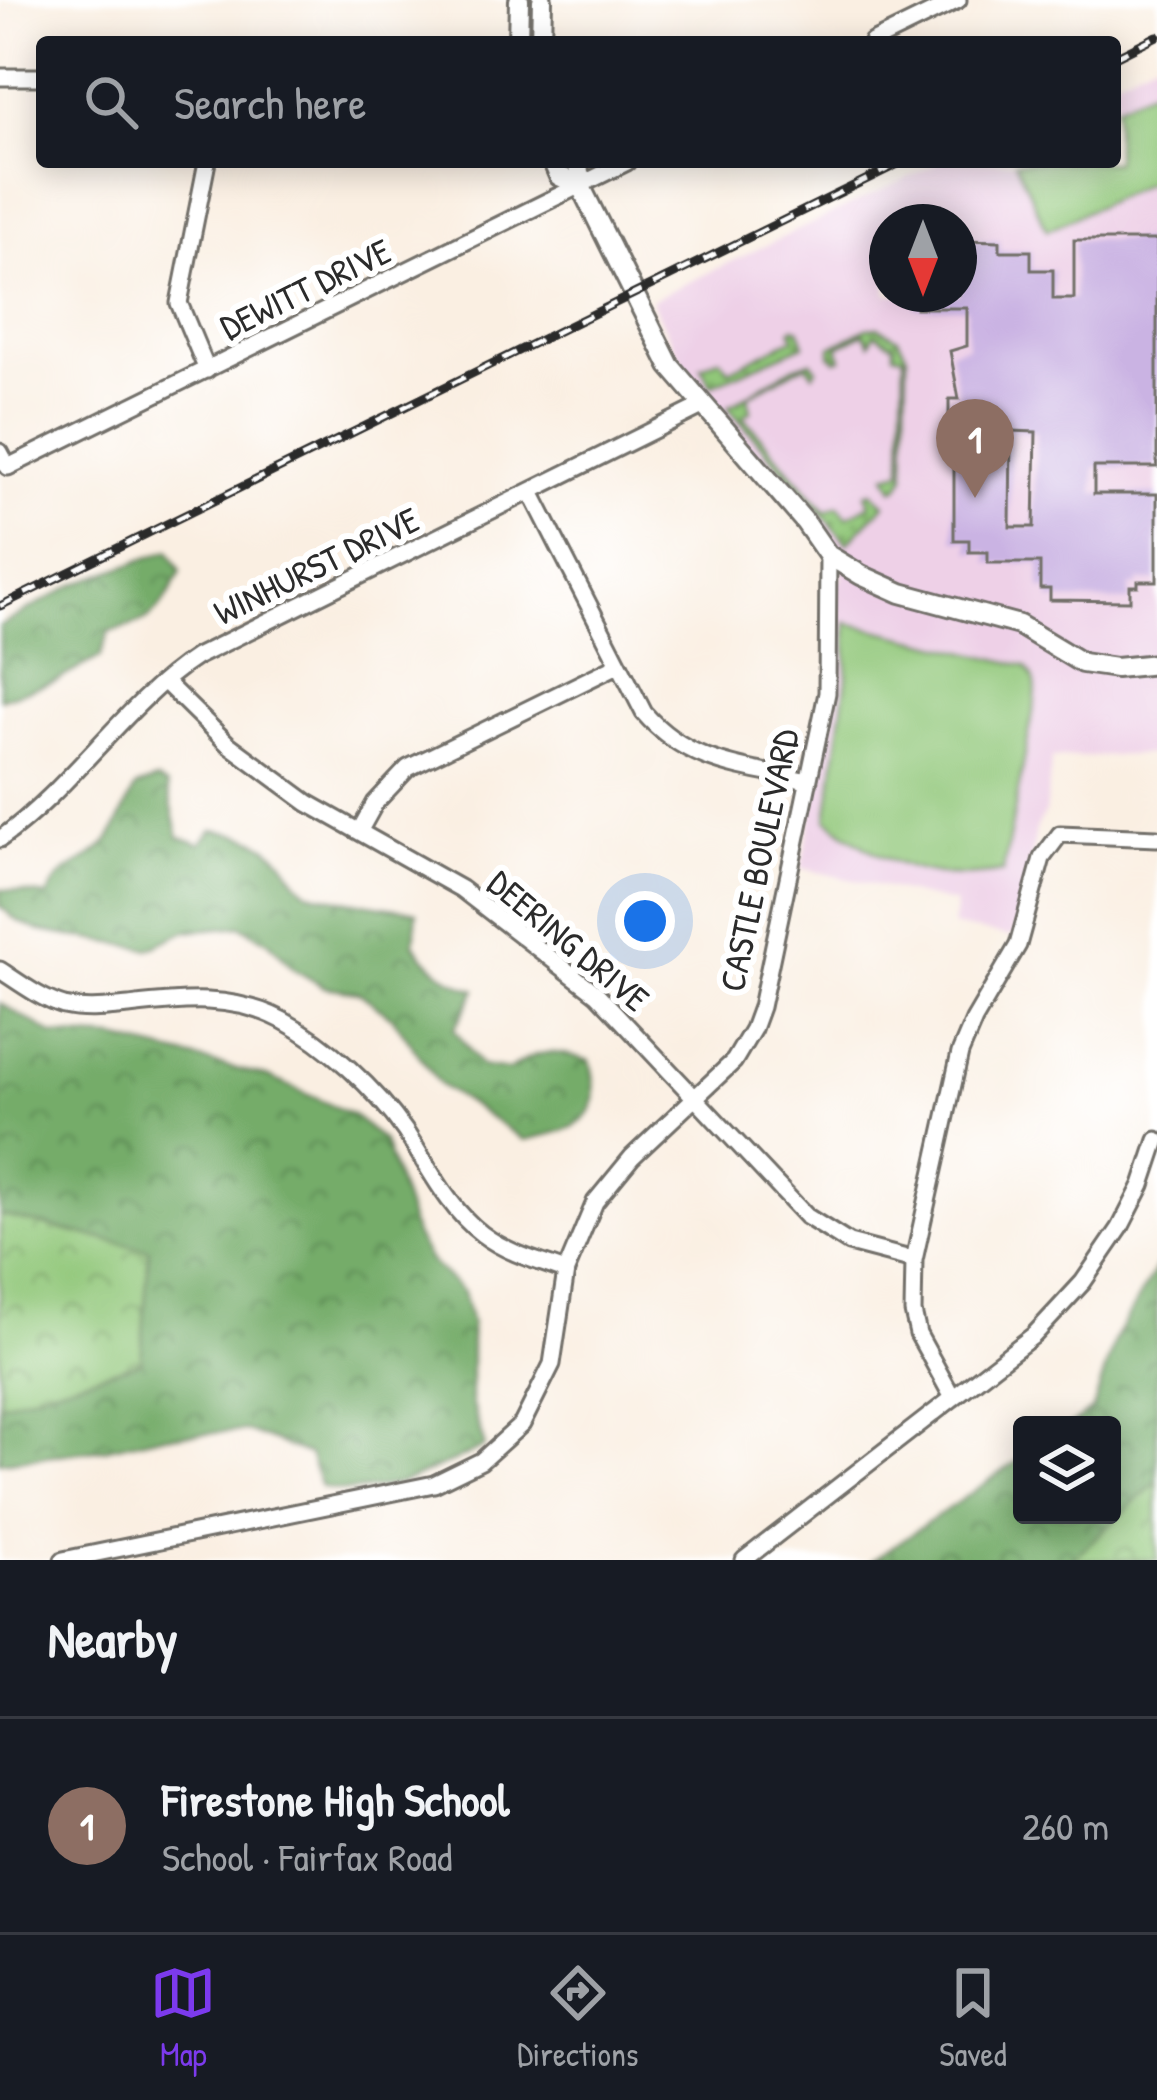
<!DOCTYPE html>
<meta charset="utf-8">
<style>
body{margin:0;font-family:"Patrick Hand",sans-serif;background:#20242c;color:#f1f3f6}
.controls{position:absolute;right:36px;bottom:36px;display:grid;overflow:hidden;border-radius:12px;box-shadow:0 6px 30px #0003}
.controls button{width:108px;height:108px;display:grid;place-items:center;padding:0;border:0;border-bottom:3px solid #363941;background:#171b24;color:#f1f3f6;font:60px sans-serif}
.compass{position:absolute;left:869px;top:204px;width:108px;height:108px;border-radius:50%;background:#171b24;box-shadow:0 6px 30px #0003;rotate:180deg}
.you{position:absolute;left:645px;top:921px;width:42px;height:42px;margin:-30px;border:9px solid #fff;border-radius:50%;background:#1a73e8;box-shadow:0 0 0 18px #1a73e833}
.badge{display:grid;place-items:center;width:78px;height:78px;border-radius:50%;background:#7c3aed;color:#fff;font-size:39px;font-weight:700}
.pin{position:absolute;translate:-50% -99px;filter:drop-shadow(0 3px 6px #0008)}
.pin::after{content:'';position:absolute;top:63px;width:42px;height:36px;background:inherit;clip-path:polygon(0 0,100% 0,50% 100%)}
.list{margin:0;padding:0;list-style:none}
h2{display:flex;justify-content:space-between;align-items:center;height:156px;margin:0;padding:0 48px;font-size:51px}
h2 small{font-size:39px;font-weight:400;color:#9ea1a6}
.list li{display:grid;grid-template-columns:78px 1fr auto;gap:36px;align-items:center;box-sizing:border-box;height:216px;padding:0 48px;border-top:3px solid #363941}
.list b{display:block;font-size:45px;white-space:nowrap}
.list p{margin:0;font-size:39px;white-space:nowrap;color:#9ea1a6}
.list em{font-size:39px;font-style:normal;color:#9ea1a6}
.icon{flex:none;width:66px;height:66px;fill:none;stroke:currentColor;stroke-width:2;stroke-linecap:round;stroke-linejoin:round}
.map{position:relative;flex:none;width:1157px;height:1560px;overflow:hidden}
.search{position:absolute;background:#171b24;box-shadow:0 6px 30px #0003;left:36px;right:36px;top:36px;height:132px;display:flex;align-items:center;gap:30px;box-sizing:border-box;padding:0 42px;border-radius:12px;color:#9ea1a6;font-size:45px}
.sheet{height:372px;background:#171b24}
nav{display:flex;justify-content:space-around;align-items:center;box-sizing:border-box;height:168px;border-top:3px solid #363941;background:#171b24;font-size:33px;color:#9ea1a6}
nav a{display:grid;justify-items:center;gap:6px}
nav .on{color:#7c3aed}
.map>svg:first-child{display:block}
.built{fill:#eed0e7;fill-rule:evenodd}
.grass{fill:url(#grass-dots);stroke:#5e7952;stroke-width:3}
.forest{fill:url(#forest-crowns);stroke:#506c4a;stroke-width:3}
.park{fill:url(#park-crowns);stroke:#5e7952;stroke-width:3}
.pitch{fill:#91c779;stroke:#5e7952;stroke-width:3}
.building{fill:#cab3e3;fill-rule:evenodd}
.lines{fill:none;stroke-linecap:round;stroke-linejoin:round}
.minor-casing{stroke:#73706b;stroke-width:21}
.tertiary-casing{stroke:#73706b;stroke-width:24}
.minor{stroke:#fff;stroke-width:15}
.tertiary{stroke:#fff;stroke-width:18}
.rail-casing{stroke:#2b2b2b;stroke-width:9}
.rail{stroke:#fff;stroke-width:4.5;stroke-dasharray:14;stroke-linecap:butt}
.labels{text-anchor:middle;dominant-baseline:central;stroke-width:12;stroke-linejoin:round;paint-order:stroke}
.street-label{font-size:36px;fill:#2b2b2b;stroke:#fff}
</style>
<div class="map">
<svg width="1157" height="1560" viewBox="0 0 1157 1560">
<defs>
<pattern id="grass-dots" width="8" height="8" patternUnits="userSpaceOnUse" patternTransform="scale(3)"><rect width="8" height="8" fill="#91c779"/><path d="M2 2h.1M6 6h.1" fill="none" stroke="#77a263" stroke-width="1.8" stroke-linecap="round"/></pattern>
<pattern id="forest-crowns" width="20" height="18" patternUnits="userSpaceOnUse" patternTransform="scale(3)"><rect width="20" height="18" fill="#74ac69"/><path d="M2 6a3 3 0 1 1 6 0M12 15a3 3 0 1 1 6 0" fill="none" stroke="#5f8c57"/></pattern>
<pattern id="park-crowns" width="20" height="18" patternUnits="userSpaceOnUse" patternTransform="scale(3)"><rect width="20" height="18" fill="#91c779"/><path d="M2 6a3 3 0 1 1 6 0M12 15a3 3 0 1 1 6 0" fill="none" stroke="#77a263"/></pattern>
</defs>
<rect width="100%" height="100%" fill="#fff"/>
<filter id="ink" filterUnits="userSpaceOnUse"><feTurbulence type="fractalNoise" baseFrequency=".00833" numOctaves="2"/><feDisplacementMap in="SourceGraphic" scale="24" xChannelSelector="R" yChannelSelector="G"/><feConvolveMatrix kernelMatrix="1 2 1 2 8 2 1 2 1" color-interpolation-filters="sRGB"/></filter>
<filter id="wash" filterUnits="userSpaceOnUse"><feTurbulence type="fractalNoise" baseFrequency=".004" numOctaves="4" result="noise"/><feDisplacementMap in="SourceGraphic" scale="48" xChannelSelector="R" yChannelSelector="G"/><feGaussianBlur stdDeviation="2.7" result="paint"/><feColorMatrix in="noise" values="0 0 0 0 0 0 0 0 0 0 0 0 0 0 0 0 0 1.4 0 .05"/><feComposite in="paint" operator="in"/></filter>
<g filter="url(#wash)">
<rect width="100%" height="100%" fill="#faefe2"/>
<!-- built -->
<path class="built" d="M1157,59V754L1052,758L1045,813L1036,829L1023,912L1011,937L952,926L956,904L801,868L837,692L839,653L834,584L843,578L837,547L694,384L651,300L941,162H1115V79ZM887,222H959V294H887Z"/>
<!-- grass -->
<path class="grass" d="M794,327L799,329L804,345L711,385L701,367L720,358L729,370L794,338L791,330Z
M879,327L898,338L907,355L905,476L898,488L893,489L886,475L902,471L904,356L894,354V345L875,333L870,343L864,333L838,347L842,358L836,360L830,355L831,347L867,328Z
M811,361L817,369L813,374L806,364L748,396L751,411L743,416L826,512L838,506L847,517L870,504L866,494L872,492L885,504L847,543L728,407L793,367Z"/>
<!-- forest -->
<path class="forest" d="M169,550L181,571C161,612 154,623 109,631L100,657L58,680L0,699V626L75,584Z
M157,780L167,786L179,837L200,844L212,830C238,833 263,838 281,859C289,868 295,882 305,889C318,899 394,906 417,912L414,944C431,967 449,982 476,990L454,1029L481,1066L509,1070C537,1047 557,1050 590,1061C607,1125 576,1129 524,1140L440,1085L393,1018L358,992L324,987L294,969L269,942L241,926L186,931L149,949L40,931L16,920L0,906V889L47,896C64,862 79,870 103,846C117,832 125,805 136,787Z
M0,1003L54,1035L116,1039L269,1077L353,1115L384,1142L415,1235L430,1261L463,1292L471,1324V1402L485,1447C437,1468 375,1503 321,1487L309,1455L247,1431L161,1436L104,1449L0,1462Z
M1157,1266V1560H873L1022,1458V1515H1112V1425H1070L1093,1409L1115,1339Z"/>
<!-- park -->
<path class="park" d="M0,1215L149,1250L141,1362L0,1404Z
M1157,1482V1560H1071Z"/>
<!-- pitch -->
<path class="pitch" d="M1157,87V178L1047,230L1015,162H1115V106Z
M847,623L1026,666C1036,679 1037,686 1035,702L1003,872C931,885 881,864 827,819L847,677Z"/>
<g id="blocks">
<!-- building -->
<path class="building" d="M959,240L1000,241V251H1031V270H1053V299H1074V240H1157V467H1094V494H1157V581H1138V586H1130V601L1050,600V589H1040V563H988V552H969V540H954V433H949V399H959L950,351L967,346V308H916V294H959ZM1011,431L1036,432L1034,527H1010Z"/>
</g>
</g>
<g filter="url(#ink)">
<use href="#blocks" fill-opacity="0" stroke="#73706b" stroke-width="3"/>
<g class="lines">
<!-- minor casing -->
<g class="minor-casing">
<path id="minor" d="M872,42L958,0
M0,77H42
M207,370L179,303L207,162
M0,452L8,467L627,162
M531,492L644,713C689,765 744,767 808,781
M165,682L228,744L308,803L461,889L597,994L806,1216L849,1243L914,1260
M360,830L375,803L408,768L618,665
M0,839C73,787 124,704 196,657L702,406
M0,970C20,983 41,999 64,1006C86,1011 107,1008 129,1006C182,1000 232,994 282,1020C327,1044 376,1089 405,1131C429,1167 447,1207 482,1234C507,1253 537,1261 566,1271
M953,1398L918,1334L913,1312L914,1260L960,1053L974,1020L1018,945L1042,858L1060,834L1157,838
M63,1560L434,1484L481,1461L522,1424L552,1364L566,1271L595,1202L632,1157L734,1061L753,1029L761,1007L827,693L828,555
M744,1560L1034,1335L1083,1282L1120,1228L1142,1185L1157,1140"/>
</g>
<!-- tertiary casing -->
<g class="tertiary-casing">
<path id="tertiary" d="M518,42L519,0
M541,42L542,0
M553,162L559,176L580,185
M578,162L580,185L670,366L805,522L828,555L861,575L901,593L1019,625L1082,663L1116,668L1157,664"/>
</g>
<!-- minor -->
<use href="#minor" class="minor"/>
<!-- tertiary -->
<use href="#tertiary" class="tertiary"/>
<!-- rail casing -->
<g class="rail-casing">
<path id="rail" d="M1115,57L1157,36
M0,606L902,162"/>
</g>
<!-- rail -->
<use href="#rail" class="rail"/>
</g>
</g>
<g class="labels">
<!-- street labels -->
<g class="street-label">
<text transform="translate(305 288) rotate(-26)">DEWITT DRIVE</text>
<text transform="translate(316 565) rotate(-26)">WINHURST DRIVE</text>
<text transform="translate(758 860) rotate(-78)">CASTLE BOULEVARD</text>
<text transform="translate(569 940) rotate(40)">DEERING DRIVE</text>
</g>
</g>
</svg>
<div class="controls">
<button><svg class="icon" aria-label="layers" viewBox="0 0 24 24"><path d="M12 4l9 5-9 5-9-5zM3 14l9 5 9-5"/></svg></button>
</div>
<svg class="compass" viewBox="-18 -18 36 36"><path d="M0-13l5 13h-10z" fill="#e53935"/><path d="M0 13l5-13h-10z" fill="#9ea1a6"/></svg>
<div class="you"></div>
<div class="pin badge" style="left:975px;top:498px;background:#8d6e63">1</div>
<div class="search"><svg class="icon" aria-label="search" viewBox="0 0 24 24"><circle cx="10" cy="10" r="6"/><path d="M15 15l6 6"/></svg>Search here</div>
</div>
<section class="sheet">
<h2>Nearby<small></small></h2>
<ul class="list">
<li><span class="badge" style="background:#8d6e63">1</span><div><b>Firestone High School</b><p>School · Fairfax Road</p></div><em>260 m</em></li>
</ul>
</section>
<nav>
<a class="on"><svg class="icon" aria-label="map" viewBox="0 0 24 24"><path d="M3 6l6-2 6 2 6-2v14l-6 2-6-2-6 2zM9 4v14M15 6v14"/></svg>Map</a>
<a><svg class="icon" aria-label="directions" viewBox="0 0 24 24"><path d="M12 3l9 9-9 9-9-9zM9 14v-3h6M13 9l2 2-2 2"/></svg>Directions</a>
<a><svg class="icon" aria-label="saved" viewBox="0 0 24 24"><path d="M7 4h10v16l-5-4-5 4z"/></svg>Saved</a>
</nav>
